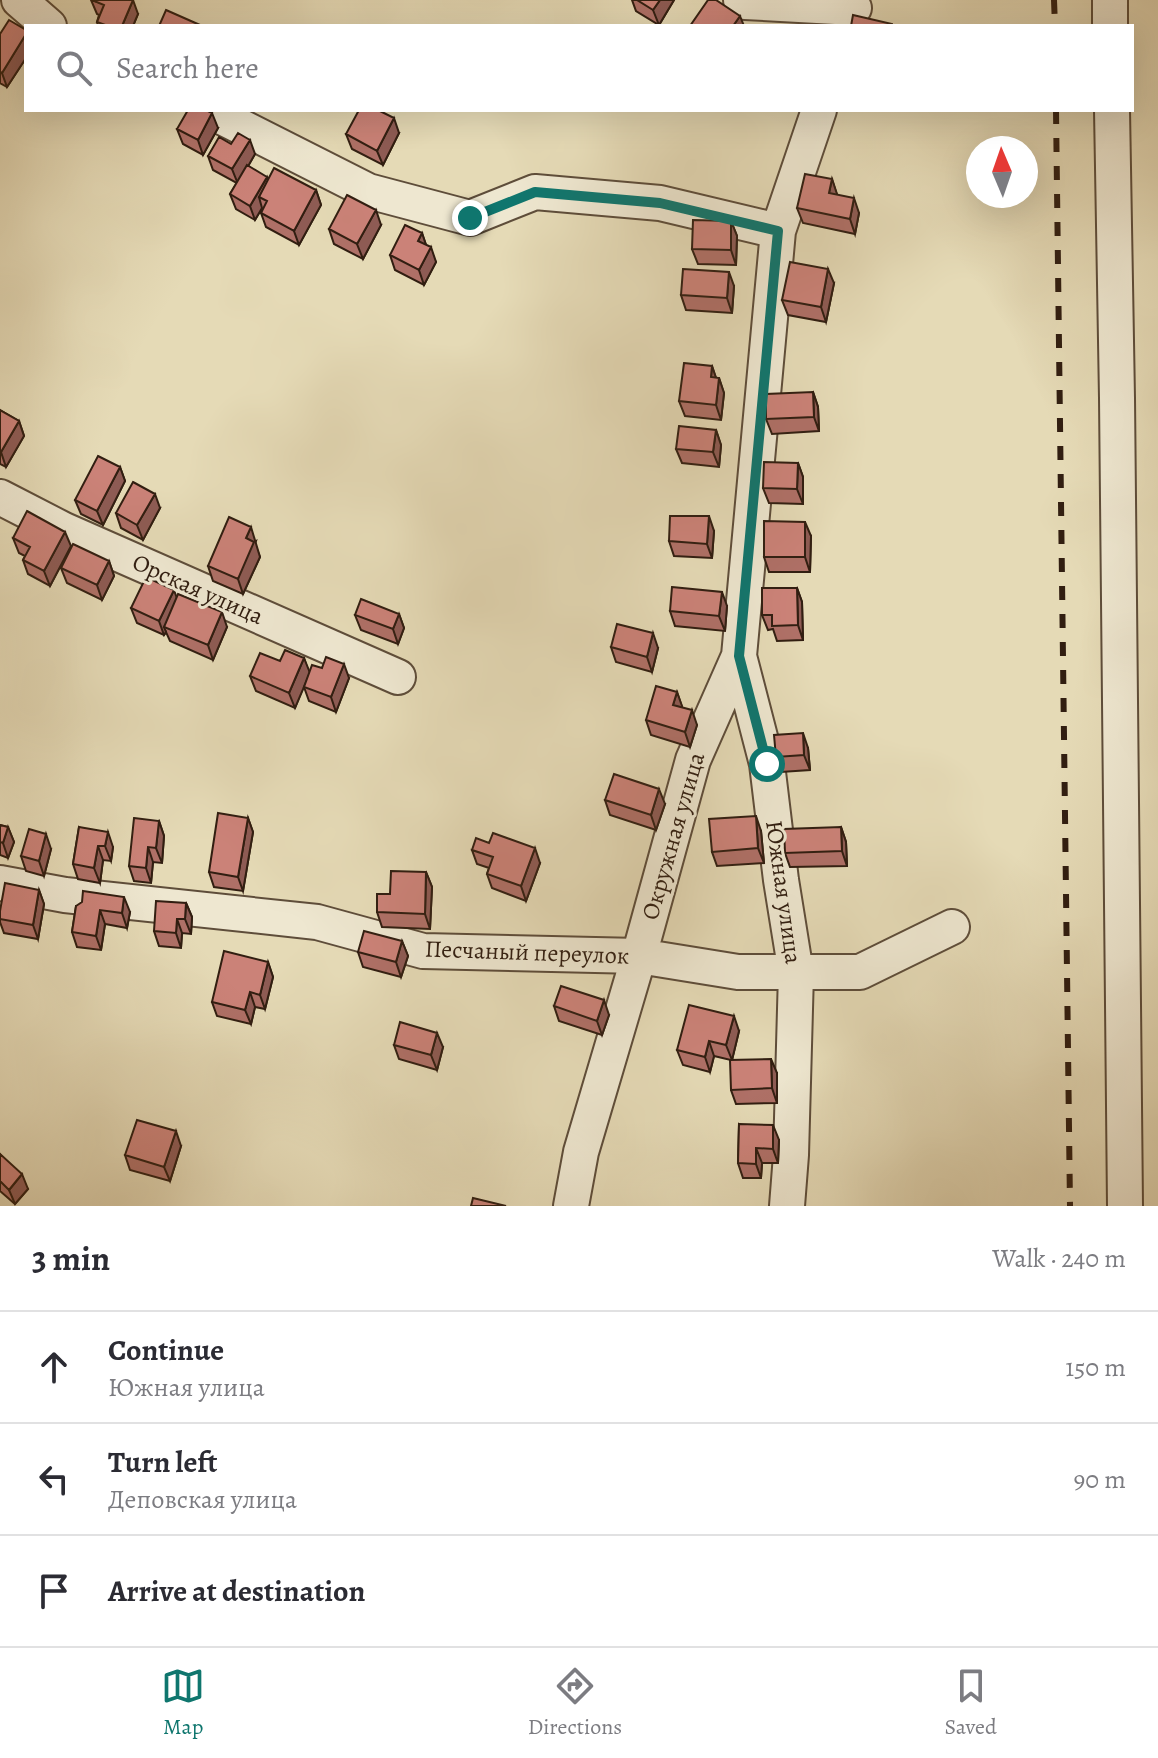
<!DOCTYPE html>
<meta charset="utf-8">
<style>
body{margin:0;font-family:Alegreya,serif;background:#f7f7f7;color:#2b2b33}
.compass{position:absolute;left:966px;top:136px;width:72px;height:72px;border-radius:50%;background:#fff;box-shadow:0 8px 32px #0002;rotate:358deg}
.stop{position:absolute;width:24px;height:24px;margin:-18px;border:6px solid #0f766e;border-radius:50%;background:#fff}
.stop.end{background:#0f766e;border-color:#fff;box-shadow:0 2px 8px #0008}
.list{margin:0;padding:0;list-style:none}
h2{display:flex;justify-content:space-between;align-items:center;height:104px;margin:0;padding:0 32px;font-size:34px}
h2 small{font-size:26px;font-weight:400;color:#7c7c81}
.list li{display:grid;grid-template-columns:52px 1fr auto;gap:24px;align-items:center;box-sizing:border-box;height:112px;padding:0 32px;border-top:2px solid #e1e1e2}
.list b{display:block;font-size:30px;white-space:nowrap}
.list p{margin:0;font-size:26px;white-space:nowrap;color:#7c7c81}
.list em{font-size:26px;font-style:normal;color:#7c7c81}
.icon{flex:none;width:44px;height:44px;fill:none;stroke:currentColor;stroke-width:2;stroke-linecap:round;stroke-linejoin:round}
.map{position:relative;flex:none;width:1158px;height:1206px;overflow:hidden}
.search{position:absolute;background:#fff;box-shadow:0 8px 32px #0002;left:24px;right:24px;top:24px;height:88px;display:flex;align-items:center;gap:20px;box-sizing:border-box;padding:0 28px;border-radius:0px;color:#7c7c81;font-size:30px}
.sheet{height:440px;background:#fff}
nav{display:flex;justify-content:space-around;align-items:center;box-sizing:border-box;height:112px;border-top:2px solid #e1e1e2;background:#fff;font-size:22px;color:#7c7c81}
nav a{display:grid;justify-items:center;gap:4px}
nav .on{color:#0f766e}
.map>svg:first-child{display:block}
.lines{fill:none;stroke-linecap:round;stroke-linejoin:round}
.minor-casing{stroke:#5e4d3a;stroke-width:38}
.minor{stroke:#eee7d0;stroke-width:34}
.rail{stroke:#311e11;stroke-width:6;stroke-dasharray:14 14;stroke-linecap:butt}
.wall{fill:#af7067;stroke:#311e11;stroke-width:2}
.shaded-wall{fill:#8e5b54;stroke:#311e11;stroke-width:2}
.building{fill:#cb8278;stroke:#311e11;stroke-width:2}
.route{stroke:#0f766e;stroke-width:10}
.labels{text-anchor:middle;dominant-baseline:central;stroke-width:6;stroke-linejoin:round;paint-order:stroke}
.street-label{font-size:24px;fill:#311e11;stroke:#eee7d0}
</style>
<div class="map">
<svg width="1158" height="1206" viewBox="0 0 1158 1206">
<rect width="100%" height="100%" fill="#e5dab6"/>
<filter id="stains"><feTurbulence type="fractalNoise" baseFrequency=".0025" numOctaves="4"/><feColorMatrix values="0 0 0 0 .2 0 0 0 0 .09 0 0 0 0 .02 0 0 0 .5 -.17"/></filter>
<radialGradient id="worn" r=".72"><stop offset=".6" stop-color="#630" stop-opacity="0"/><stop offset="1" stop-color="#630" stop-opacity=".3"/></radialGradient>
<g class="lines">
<!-- minor casing -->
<g class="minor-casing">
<path id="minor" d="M19,0L49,26
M741,0L745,2L854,8
M1110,0V26
M208,110L368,191L470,218L535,192L660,203L778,231
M1112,110L1117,398L1125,1206
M0,497L64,530L398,677
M0,883L65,895L317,922L423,951L639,956L738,972H860L952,927
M571,1206L581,1152L639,956L693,760L739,656
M787,1206L791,1155L796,973L781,880L767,764L739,656L778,231L819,110"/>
</g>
<!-- minor -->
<use href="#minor" class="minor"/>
<!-- rail -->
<path class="rail" d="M1054,0L1055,26
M1056,110L1070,1206"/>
</g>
<!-- wall -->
<path class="wall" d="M91,0L138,14L133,26H98L97,22L99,15L97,14Z
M632,0H674L659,25L636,11Z
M26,30V58L7,87L0,83V34Z
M218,128L203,155L183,144L177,129Z
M399,133L383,165L352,149L346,134Z
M231,144L255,154L248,166L268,180L316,190L321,205L299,245L266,227L261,213L262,208L255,220L236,209L230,194L237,183L213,170L208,156Z
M832,179L837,195L859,213L855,234L803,223L797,208Z
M731,221L737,236L736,265L698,264L692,249Z
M381,225L363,259L334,244L329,229Z
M422,233L426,245L436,262L424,285L395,270L390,255Z
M834,283L826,322L788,315L782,300Z
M734,286L732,313L686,310L681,295Z
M712,366L716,378H719L724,393L721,420L685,416L679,401Z
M813,392L818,407L819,431L772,434L766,419Z
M0,410L19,421L24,436L6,467L0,464Z
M716,430L721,445L719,467L682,463L676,449Z
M798,463L803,477V504L769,503L763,488Z
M120,467L125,481L103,525L81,514L75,500Z
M160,508L143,540L121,528L116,513Z
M714,531L712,558L674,556L669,541Z
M811,536L810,572H769L764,557Z
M13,538L71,546L50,586L28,574L23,560L25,556L19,553Z
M256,541L255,544L260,557L243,594L213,581L208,566Z
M109,561L114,576L102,600L67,583L61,568Z
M797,588L802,602L803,640L777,641L773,629L768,630L762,615Z
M177,597L227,627L213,660L170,641L166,632L164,635L137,623L131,608Z
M727,606L725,631L675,626L670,611Z
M399,614L404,628L398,644L361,630L355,615Z
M611,647L658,648L652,672L616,662Z
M304,658L309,673L349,678L336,712L309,701L304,687L307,678L295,708L256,691L250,676L280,661Z
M677,692L682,707L697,725L690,747L651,735L646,720Z
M808,748L810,770L781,772L776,757Z
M605,800L665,804L656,830L610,815Z
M248,818L253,832L243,891L214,887L209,872Z
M159,821L164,836L162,863L153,862L151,883L134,881L129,866Z
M0,825L8,827L14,842L8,858L0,855Z
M79,827L113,847L111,861L103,860L100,883L78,879L73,864Z
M841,827L846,842L847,866L790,867L785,853Z
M761,831L764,863L717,866L712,852Z
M51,849L44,876L26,871L21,856Z
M472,850L540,863L526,901L492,888L487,874L489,868L477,864Z
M426,872L432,887L430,929L382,927L377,912L390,894Z
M39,890L44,904L38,939L4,933L0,922V911Z
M186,903L192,917L191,934L182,933L181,948L159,946L154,931Z
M76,906L130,912L127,928L105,924L101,950L77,947L72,932Z
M402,941L408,956L401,977L363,967L358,952Z
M268,962L273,977L265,1009L255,1007L251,1024L217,1016L212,1002Z
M554,1006L609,1015L602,1035L559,1021Z
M739,1031L732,1060L777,1073V1103L736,1104L731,1090V1060L714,1056L710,1072L683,1065L677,1050Z
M394,1045L443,1047L437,1070L399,1059Z
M739,1124L779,1140L778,1163H762L761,1178H743L738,1163Z
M181,1146L170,1181L130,1170L125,1155Z
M0,1154L28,1189L15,1204L0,1191Z"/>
<!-- shaded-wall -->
<path class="shaded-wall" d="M133,0L138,14L133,26H122Z
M660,0H674L659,25L653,10Z
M740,16L744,26H733Z
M26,34V58L7,87L2,73Z
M212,113L218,128L203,155L198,140Z
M394,118L399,133L383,165L377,151Z
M250,140L255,154L238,184L232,169Z
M267,177L272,192L259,197L262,208L255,220L250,206Z
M832,179L837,194L835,208L829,193Z
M316,190L321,205L299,245L294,231Z
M854,198L859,213L855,234L850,219Z
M376,210L381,225L363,259L357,244Z
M731,221L737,236L736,265L731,250Z
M422,233L427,248L418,241Z
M431,247L436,262L424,285L419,270Z
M828,269L834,283L826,322L821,307Z
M729,272L734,286L732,313L727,298Z
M712,366L717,381L711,377Z
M719,378L724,393L721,420L716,405Z
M813,392L818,407L819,431L814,417Z
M19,421L24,436L6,467L1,452Z
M716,430L721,445L719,467L713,452Z
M798,463L803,477V504L797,489Z
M120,467L125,481L103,525L97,511Z
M155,494L160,508L143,540L137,525Z
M709,516L714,531L712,558L707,544Z
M805,522L811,536L810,572L805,557Z
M251,527L260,557L243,594L238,579L246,538Z
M65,532L71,546L50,586L44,571Z
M109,561L114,576L102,600L97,585Z
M797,588L802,602L803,640L798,625Z
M174,590L179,604L164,627L166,632L164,635L159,621Z
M722,592L727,606L725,631L719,616Z
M222,612L227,627L213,660L208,645Z
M399,614L404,628L398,644L393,629Z
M653,633L658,648L652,672L647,657Z
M304,658L310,673L295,708L289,693Z
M344,664L349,678L336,712L331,697Z
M677,692L682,706L679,719L673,705Z
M692,710L697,725L690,747L685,732Z
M803,733L808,748L810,770L804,755Z
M659,789L665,804L656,830L651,815Z
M756,816L761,831L764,863L758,848Z
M248,818L253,832L243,891L238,877Z
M159,821L164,836L162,863L156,848Z
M8,827L14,842L8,858L3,843Z
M841,827L846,842L847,866L842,851Z
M108,832L113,847L111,861L105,846Z
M46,834L51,849L44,876L39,861Z
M98,846L103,860L100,883L94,868Z
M148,847L153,862L151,883L146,868Z
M535,848L540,863L526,901L521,886Z
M426,872L432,887L430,929L425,914Z
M39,890L44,904L38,939L33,925Z
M124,897L130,912L127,928L122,913Z
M186,903L192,917L191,934L185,919Z
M100,910L105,924L101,950L96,936Z
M177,919L182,933L181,948L176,933Z
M402,941L408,956L401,977L396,962Z
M268,962L273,977L265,1009L260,995Z
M250,992L255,1007L251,1024L245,1010Z
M604,1000L609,1015L602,1035L597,1021Z
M734,1016L739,1031L732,1060L726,1045Z
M437,1033L443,1047L437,1070L431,1055Z
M709,1041L714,1056L710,1072L705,1057Z
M771,1059L777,1073V1103L772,1088Z
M773,1125L779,1140L778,1163L773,1149Z
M176,1131L181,1146L170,1181L164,1167Z
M756,1148L762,1163L761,1178L756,1164Z
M22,1174L28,1189L15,1204L9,1190Z"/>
<!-- building -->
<path class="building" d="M92,0H133L122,26H108L97,22L104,5Z
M637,0H660L653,10Z
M708,0H716L740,16L733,26H690Z
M166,10L200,25V26H159Z
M853,15L892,24V26H851Z
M9,20L26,30V34L2,73L0,72V34Z
M188,110H206L212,113L198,140L177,129Z
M359,110H378L394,118L377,151L346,134Z
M238,133L250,140L232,169L208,156L219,137L231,144Z
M247,165L267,177L250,206L230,194Z
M274,168L316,190L294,231L261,213L267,201L259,197Z
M805,174L832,179L829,193L854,198L850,219L797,208Z
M347,195L376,210L357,244L329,229Z
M693,220L731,221V250L692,249Z
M405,225L422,233L418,241L431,247L419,270L390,255Z
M790,262L828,269L821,307L782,300Z
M683,269L729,272L727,298L681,295Z
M684,363L712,366L711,377L719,378L716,405L679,401Z
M813,392L814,417L766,419V394Z
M0,410L19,421L1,452H0Z
M679,426L716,430L713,452L676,449Z
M98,456L120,467L97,511L75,500Z
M764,462L798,463L797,489L763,488Z
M133,482L155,494L137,525L116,513Z
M27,511L65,532L44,571L23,560L30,547L13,538Z
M670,516H709L707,544L669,541Z
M229,517L251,527L246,538L254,542L238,579L208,566Z
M764,521L805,522V557H764Z
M73,544L109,561L97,585L61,568Z
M146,577L174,590L159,621L131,608Z
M672,587L722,592L719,616L670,611Z
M762,588H797L798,625L772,626V615H762Z
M178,594L222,612L208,645L164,627Z
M361,599L399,614L393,629L355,615Z
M617,624L653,633L647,657L611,647Z
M285,650L304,658L289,693L250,676L260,653L280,661Z
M326,657L344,664L331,697L304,687L312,665L322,668Z
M656,686L677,692L673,705L692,710L685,732L646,720Z
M803,733L804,755L776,757L774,735Z
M614,774L659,789L651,815L605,800Z
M218,813L248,818L238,877L209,872Z
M756,816L758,848L712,852L709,819Z
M134,818L159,821L156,848L148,847L146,868L129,866Z
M0,825L8,827L3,843L0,842Z
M79,827L108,832L105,846H98L94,868L73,864Z
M841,827L842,851L785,853L784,829Z
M29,829L46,834L39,861L21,856Z
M493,833L535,848L521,886L487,874L493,857L472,850L476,838L489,843Z
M391,871L426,872L425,914L377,912V894H390Z
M5,883L39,890L33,925L0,919V911Z
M83,891L124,897L122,913L100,910L96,936L72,932L76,906L82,902Z
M156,901L186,903L185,919H177L176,933L154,931Z
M364,931L402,941L396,962L358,952Z
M224,951L268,962L260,995L250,992L245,1010L212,1002Z
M561,986L604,1000L597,1021L554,1006Z
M689,1005L734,1016L726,1045L709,1041L705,1057L677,1050Z
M400,1022L437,1033L431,1055L394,1045Z
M771,1059L772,1088L731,1090L730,1060Z
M137,1120L176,1131L164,1167L125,1155Z
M739,1124L773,1125V1149L756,1148V1164L738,1163Z
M0,1154L22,1174L9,1190L0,1181Z
M473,1198L506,1206H471Z"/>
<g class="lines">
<!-- route -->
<path class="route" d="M470,218L535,192L660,203L778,231L739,656L767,764"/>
</g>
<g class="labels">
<!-- street labels -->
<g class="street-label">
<text transform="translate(198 589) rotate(24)">Орская улица</text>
<text transform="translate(673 836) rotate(-74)">Окружная улица</text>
<text transform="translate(784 892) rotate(82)">Южная улица</text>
<text transform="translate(527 952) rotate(2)">Песчаный переулок</text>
</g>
</g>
<rect width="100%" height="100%" filter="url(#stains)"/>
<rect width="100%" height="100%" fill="url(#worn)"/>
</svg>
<svg class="compass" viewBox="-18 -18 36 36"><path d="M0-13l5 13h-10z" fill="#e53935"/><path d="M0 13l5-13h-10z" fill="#7c7c81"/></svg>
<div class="stop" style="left:767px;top:764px"></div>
<div class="stop end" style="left:470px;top:218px"></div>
<div class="search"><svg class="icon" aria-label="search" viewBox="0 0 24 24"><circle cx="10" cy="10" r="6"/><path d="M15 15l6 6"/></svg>Search here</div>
</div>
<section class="sheet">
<h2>3 min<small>Walk · 240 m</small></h2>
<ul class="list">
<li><svg class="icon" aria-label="ahead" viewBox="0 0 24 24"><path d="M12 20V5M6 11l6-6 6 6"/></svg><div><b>Continue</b><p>Южная улица</p></div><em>150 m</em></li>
<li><svg class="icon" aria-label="left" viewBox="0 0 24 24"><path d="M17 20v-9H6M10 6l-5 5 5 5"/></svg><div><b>Turn left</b><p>Деповская улица</p></div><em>90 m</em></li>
<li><svg class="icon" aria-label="arrive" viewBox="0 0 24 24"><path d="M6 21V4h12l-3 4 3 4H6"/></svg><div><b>Arrive at destination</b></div></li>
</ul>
</section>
<nav>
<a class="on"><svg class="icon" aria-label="map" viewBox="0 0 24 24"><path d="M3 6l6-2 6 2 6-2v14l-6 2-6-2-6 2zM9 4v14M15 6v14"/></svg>Map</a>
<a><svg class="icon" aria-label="directions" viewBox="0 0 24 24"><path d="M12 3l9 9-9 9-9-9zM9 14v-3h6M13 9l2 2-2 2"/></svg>Directions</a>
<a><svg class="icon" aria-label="saved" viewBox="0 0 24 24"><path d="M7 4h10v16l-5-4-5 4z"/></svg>Saved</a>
</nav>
